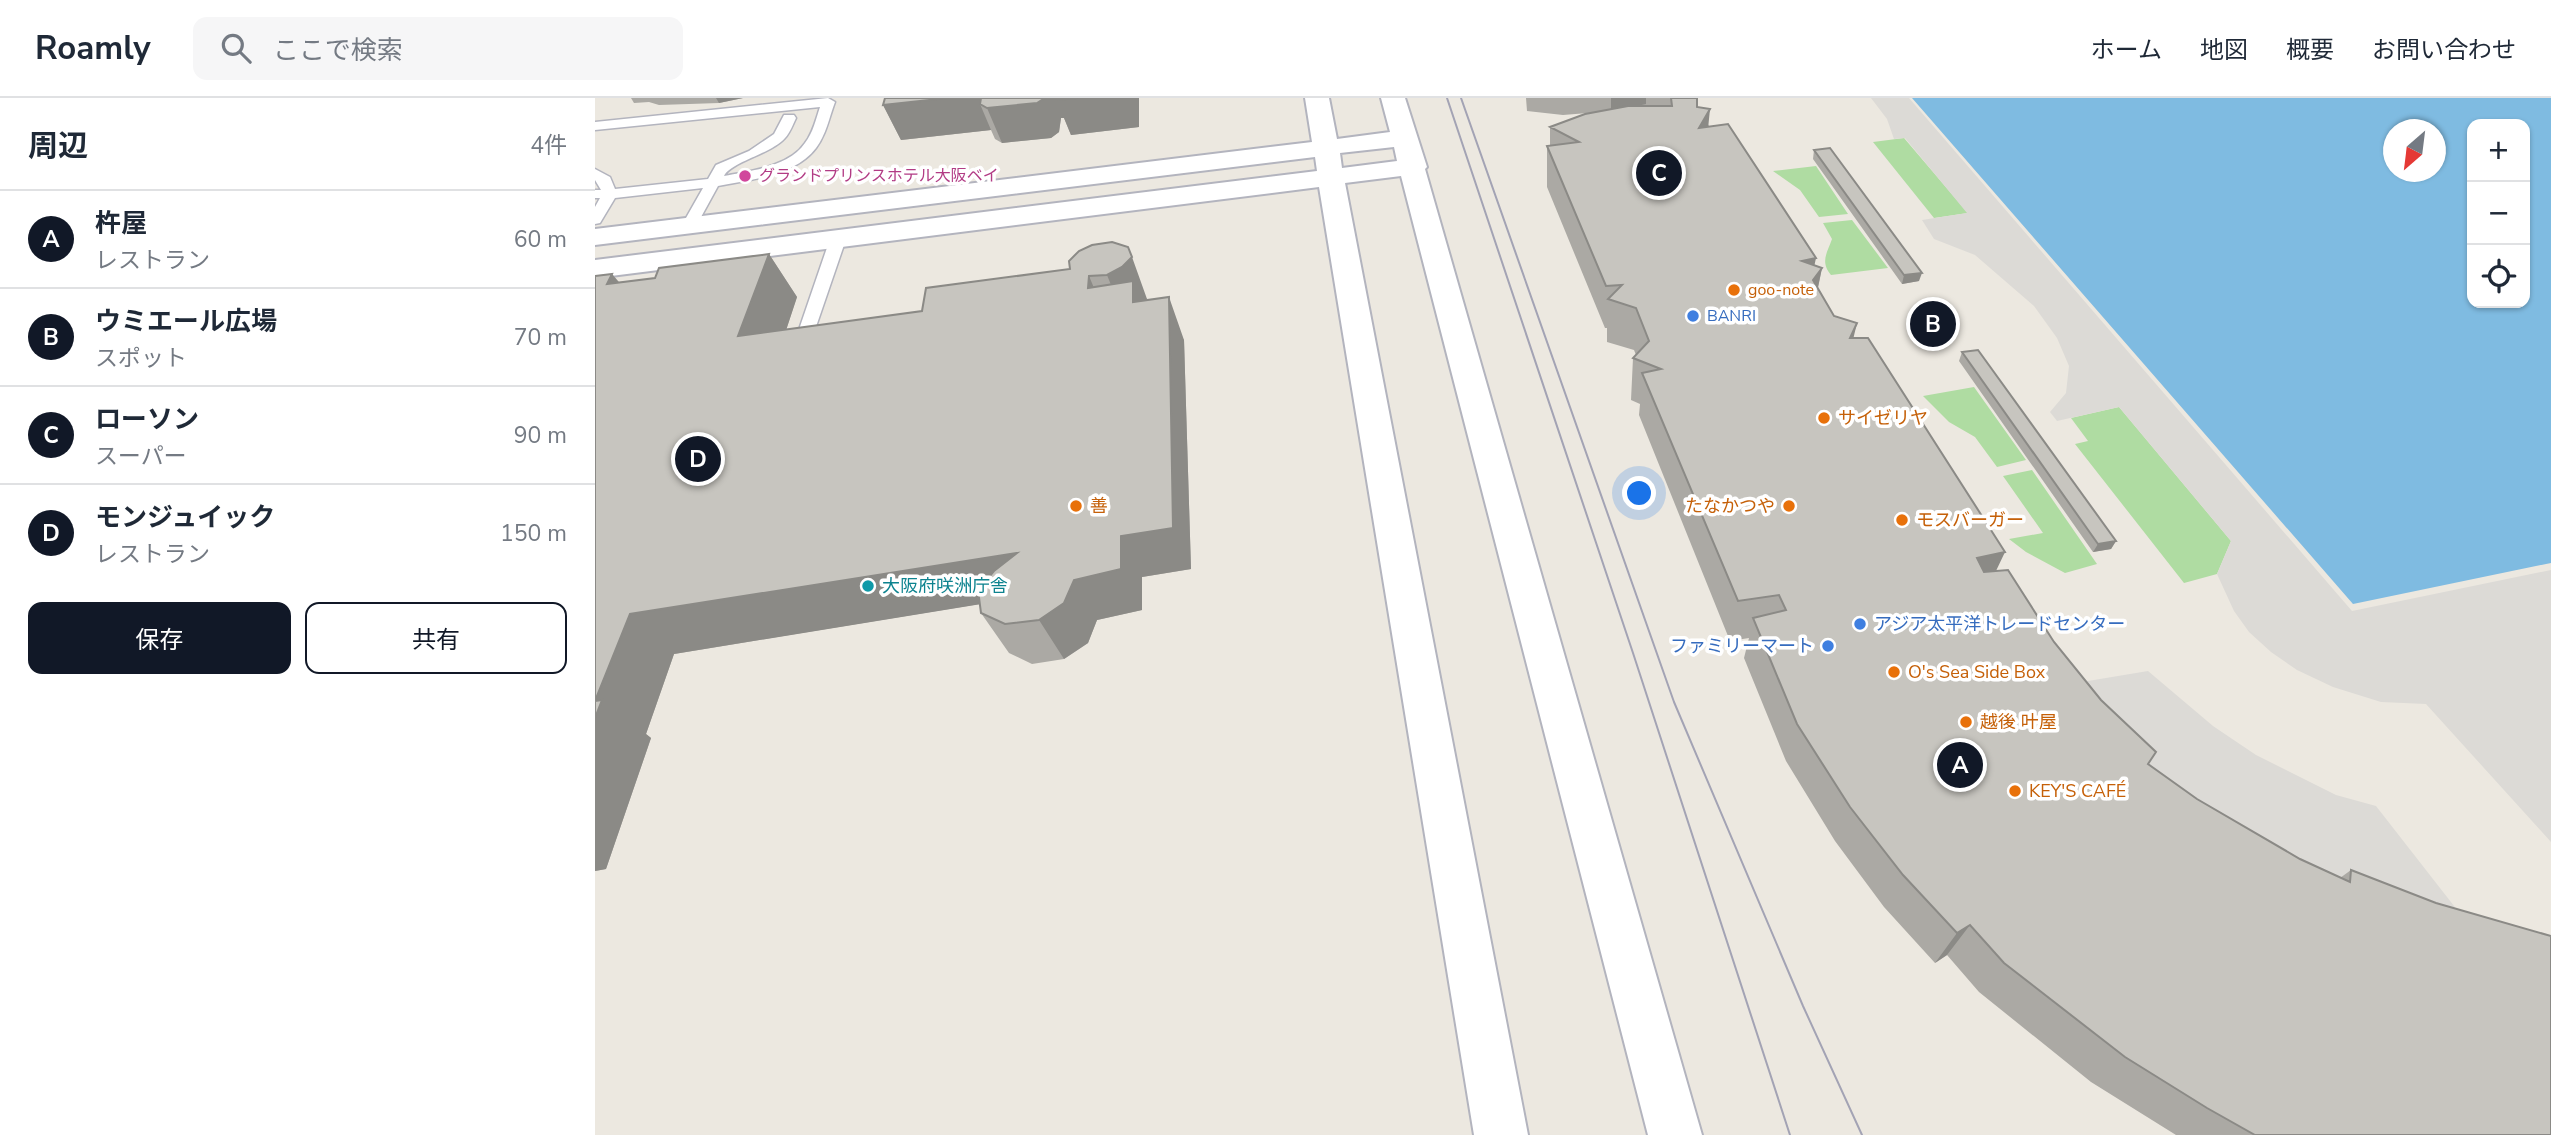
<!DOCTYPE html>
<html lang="ja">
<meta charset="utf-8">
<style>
body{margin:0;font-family:"Nunito Sans","Noto Sans JP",sans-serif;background:#f6f6f7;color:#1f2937}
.controls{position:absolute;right:21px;top:21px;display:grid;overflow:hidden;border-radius:14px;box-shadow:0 2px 5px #0004}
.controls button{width:63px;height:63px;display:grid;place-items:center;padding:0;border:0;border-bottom:2px solid #e0e1e3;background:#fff;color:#1f2937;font:35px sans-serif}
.compass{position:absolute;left:1788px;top:21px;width:63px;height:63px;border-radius:50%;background:#fff;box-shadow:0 2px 5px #0004;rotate:208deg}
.you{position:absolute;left:1045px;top:396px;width:24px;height:24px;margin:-18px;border:5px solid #fff;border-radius:50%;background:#1a73e8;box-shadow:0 0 0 10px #1a73e833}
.badge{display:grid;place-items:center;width:46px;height:46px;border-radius:50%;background:#111827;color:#fff;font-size:23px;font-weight:700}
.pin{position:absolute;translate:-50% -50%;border:4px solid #fff;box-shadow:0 2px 7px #0006}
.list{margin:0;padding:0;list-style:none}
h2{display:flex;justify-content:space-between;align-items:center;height:91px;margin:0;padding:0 28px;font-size:30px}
h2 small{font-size:23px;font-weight:400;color:#747a83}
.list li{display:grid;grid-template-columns:46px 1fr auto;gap:21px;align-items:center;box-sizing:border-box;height:98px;padding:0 28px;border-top:2px solid #e0e1e3}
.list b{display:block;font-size:26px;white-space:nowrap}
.list p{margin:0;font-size:23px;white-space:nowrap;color:#747a83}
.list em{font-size:23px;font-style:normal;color:#747a83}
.actions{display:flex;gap:14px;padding:21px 28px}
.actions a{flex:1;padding:16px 0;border:2px solid #111827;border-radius:14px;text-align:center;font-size:24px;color:#111827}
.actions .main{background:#111827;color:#fff}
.icon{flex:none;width:38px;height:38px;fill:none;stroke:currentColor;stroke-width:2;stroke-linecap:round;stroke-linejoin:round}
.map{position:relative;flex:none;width:1956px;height:1037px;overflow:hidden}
header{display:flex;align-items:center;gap:42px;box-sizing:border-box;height:98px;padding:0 35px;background:#fff;border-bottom:2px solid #e0e1e3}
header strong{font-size:33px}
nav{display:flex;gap:38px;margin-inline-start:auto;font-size:24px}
.search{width:490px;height:63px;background:#f6f6f7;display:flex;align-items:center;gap:18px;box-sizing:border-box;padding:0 24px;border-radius:14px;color:#747a83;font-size:26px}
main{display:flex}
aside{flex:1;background:#fff}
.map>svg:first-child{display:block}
.green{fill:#afdca2}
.plaza{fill:#dcdad6}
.water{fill:#7fbbe1;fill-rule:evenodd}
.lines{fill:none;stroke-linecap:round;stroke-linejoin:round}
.service-casing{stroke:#b3b4be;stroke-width:3}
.tertiary-casing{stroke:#b3b4be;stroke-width:4}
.service{fill:#fff;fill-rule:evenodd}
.tertiary{fill:#fff;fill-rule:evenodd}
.tram{stroke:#a3a3b4;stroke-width:2}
.wall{fill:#aba9a4}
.shaded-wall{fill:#8b8a86}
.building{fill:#c7c5bf;stroke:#8b8a86;stroke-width:2}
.hotel-dot{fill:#d1479c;stroke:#fff;stroke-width:2.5}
.food-dot{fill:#e8710a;stroke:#fff;stroke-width:2.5}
.shop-dot{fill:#3f7fe0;stroke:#fff;stroke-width:2.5}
.culture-dot{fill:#0f9aa8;stroke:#fff;stroke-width:2.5}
.labels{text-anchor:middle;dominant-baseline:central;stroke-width:7;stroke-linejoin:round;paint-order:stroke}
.far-hotel-label{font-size:16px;fill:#b23c85;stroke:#fff;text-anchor:start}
.far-food-label{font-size:16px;fill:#c56008;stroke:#fff;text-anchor:start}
.far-shop-label{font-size:16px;fill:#366cbe;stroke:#fff;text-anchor:start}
.food-label{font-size:18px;fill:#c56008;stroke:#fff;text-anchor:start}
.culture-label{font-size:18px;fill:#0d838f;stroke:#fff;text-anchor:start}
.shop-label{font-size:18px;fill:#366cbe;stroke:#fff;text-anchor:start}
</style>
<header>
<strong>Roamly</strong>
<div class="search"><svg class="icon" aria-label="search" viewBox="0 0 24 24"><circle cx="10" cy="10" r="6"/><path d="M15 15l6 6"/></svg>ここで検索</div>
<nav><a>ホーム</a><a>地図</a><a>概要</a><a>お問い合わせ</a></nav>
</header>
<main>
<aside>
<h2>周辺<small>4件</small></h2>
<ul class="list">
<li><span class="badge">A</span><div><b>杵屋</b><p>レストラン</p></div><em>60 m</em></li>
<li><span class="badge">B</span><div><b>ウミエール広場</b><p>スポット</p></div><em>70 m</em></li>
<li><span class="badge">C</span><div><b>ローソン</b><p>スーパー</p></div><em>90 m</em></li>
<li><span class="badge">D</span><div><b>モンジュイック</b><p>レストラン</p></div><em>150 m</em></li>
</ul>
<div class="actions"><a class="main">保存</a><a>共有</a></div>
</aside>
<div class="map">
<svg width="1956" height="1037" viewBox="0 0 1956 1037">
<rect width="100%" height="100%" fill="#ece8e0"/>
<!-- green -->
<path class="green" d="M1309,40L1373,115L1339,120L1278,44Z
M1221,68L1253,116L1224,119L1205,92L1178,73Z
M1257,122L1293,170L1236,177C1225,164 1232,155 1237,141L1228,125Z
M1379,289L1431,362L1402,369L1380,339L1354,324L1328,298Z
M1524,309L1636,443L1622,476L1589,485L1480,346L1493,343L1476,320Z
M1437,372L1502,466L1470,475L1431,454L1414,441L1448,435L1408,378Z"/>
<!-- plaza -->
<path class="plaza" d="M1276,0H1314L1757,513L1956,472V744L1831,606L1786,604L1738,589L1702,572L1676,554L1654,534L1639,513L1622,476L1636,443L1524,309L1462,323L1455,314L1471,295L1474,268L1462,240L1439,208L1380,157L1339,141L1327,122L1372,115L1310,40L1299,41L1292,21Z
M1553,573L1618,628L1661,657L1741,697L1781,708L1884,840L1615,763L1481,585Z"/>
<!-- water -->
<path class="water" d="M1317,0H1956V465L1758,506ZM1877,26H1930V205H1877ZM1798,32H1840V74H1798Z"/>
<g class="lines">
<!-- service casing -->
<g class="service-casing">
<path id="service" d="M233,0L240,4C234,20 231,37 221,50C200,78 154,82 123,88L100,130H90L87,127L108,90L20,100L5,125L0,126V109L5,100H0V92H6L0,82V71L15,79L20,91L113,81L121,67L154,53L179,36L189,17H199L201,20C198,26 195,35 190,40C176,56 136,64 129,78C154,73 194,69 210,45C218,35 221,21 225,9L0,32V24Z
M243,136L251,141L213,252L205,257L199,256L197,252L235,141Z"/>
</g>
<!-- tertiary casing -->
<g class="tertiary-casing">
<path id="tertiary" d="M710,0H734L742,41L795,34L786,0H810L832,69L830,71L1107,1037H1053L806,78L750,85L933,1037H879L724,89L0,180V162L722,73L720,59L0,147V131L717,44ZM799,49L802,63L747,70L745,55Z"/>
</g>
<!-- service -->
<use href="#service" class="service"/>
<!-- tertiary -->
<use href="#tertiary" class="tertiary"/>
<!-- tram -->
<path class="tram" d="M852,0L1038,555L1195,1037
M866,0L1079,604L1208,908L1267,1037"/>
</g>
<!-- wall -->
<path class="wall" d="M36,0H148L124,5L64,7L54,4L39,5Z
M290,0H544V29L476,37L469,20H466L464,34L456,40L407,45L400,41L396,32L306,42L288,7Z
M931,0H1076L1102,9L1114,28L1219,167L1227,170L1223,190L1239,218L1258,240L1401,473L1459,544L1553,666L1602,701L1705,761L1745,780L1756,772L1956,1037H1581L1496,984L1384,894L1352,857L1340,865L1289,809L1240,743L1191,663L1149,560L1154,540L1135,543L1044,317L1045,306L1036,302L1038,260L1041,257L1039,252L1012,244V230H1010L952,89V48H955V29L993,15L968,17L932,13Z
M1219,52L1324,183L1307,186L1218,61Z
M484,153L552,201L589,242L596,471L547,479V512L502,522L493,545L469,561L437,566L414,555L386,515L385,506L79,556L51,636L56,640L11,771L0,773V178L17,176L24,184L60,180L174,156L202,199L191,232L327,213L475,171Z
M1367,254L1521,443L1516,451L1498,454L1364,263Z"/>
<!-- shaded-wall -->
<path class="shaded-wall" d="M121,0H148L124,5Z
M353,0H544V29L476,37L469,20H466L464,34L456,40L407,45L392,10L385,6L396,32L306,42L288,7Z
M1016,0H1051V6L1016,14Z
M1115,11L1111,51L1104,30Z
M174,156L202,199L175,281L143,238Z
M537,159L552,201L529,219L512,177Z
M1221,160L1212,202L1207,163Z
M1227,170L1218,212V182Z
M1327,175L1324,183L1307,186L1309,177Z
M17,176L52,219L12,186Z
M494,178L512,221L493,190Z
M574,199L589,242L596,471L547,479V512L502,522L493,545L469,561L444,522L479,482L526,438Z
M1262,225L1252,267L1255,240Z
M1521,443L1516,451L1498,454L1503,446Z
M1410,454L1391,494L1382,460Z
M422,455L447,496L79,556L51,636L56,640L11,771L0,773V603L35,516Z
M1375,827L1352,857L1340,865L1362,835Z"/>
<!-- building -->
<path class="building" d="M290,0H353L288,7Z
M386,0H450L442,5L392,10L385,6Z
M463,0H482L463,2Z
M1076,0H1102V9L1115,11L1104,30L1133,26L1221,160L1207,163L1227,170L1218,182L1239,218L1262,225L1255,240H1273L1410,454L1382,460L1389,474L1413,472L1459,544L1506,602L1561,654L1553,666L1602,701L1705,761L1755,784L1756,772L1841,805L1956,838V1037H1660L1612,1010L1530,959L1409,865L1375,827L1362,835L1308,777L1255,709L1202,626L1158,520L1191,512L1184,497L1143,503L1047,275L1066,271L1038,260L1054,243L1041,210L1013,201L1027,187L1011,188L952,48L984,44L955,29L990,16L1033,8H1077Z
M1235,50L1327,175L1309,177L1219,52Z
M517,144L533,149L537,159L527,169L512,177L494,178L493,190L538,183V204L574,199L578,430L526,438V471L479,482L469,505L444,522L410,526L386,515L383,492L399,473L422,455L35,516L0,603L7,602L0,620V178L17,176L12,186L60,180L64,170L174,156L143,238L327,213L331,190L475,171L474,163L484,153L497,147Z
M1383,252L1521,443L1503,446L1367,254Z"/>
<!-- markers -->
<circle class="hotel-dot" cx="150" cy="78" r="7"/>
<g class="food-dot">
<circle cx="1139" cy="192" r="7"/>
<circle cx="1229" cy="320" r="7"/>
<circle cx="481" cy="408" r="7"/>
<circle cx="1194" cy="408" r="7"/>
<circle cx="1307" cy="422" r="7"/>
<circle cx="1299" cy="574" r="7"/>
<circle cx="1371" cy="624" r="7"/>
<circle cx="1420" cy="693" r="7"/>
</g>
<g class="shop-dot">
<circle cx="1098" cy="218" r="7"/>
<circle cx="1265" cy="526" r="7"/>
<circle cx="1233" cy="548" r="7"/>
</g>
<circle class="culture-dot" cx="273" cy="488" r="7"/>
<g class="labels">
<!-- far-hotel labels -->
<g class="far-hotel-label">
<text x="164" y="78">グランドプリンスホテル大阪ベイ</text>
</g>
<!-- far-food labels -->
<g class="far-food-label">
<text x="1153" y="192">goo-note</text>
</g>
<!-- far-shop labels -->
<g class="far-shop-label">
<text x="1112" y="218">BANRI</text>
</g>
<!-- food labels -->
<g class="food-label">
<text x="1243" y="320">サイゼリヤ</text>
<text x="495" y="408">善</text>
<text x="1180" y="408" text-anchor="end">たなかつや</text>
<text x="1321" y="422">モスバーガー</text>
<text x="1313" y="574">O's Sea Side Box</text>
<text x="1385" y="624">越後 叶屋</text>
<text x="1434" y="693">KEY'S CAFÉ</text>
</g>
<!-- culture labels -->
<g class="culture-label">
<text x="287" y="488">大阪府咲洲庁舎</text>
</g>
<!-- shop labels -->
<g class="shop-label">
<text x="1279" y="526">アジア太平洋トレードセンター</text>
<text x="1219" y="548" text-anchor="end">ファミリーマート</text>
</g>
</g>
</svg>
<div class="controls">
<button>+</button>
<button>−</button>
<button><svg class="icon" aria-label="locate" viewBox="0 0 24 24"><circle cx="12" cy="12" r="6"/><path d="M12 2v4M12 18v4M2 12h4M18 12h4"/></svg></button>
</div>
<svg class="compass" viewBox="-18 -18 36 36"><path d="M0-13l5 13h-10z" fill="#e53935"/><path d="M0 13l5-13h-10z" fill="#747a83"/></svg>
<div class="you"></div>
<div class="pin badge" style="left:1365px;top:667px">A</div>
<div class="pin badge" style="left:1338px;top:226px">B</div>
<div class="pin badge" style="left:1064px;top:75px">C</div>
<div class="pin badge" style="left:103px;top:361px">D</div>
</div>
</main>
